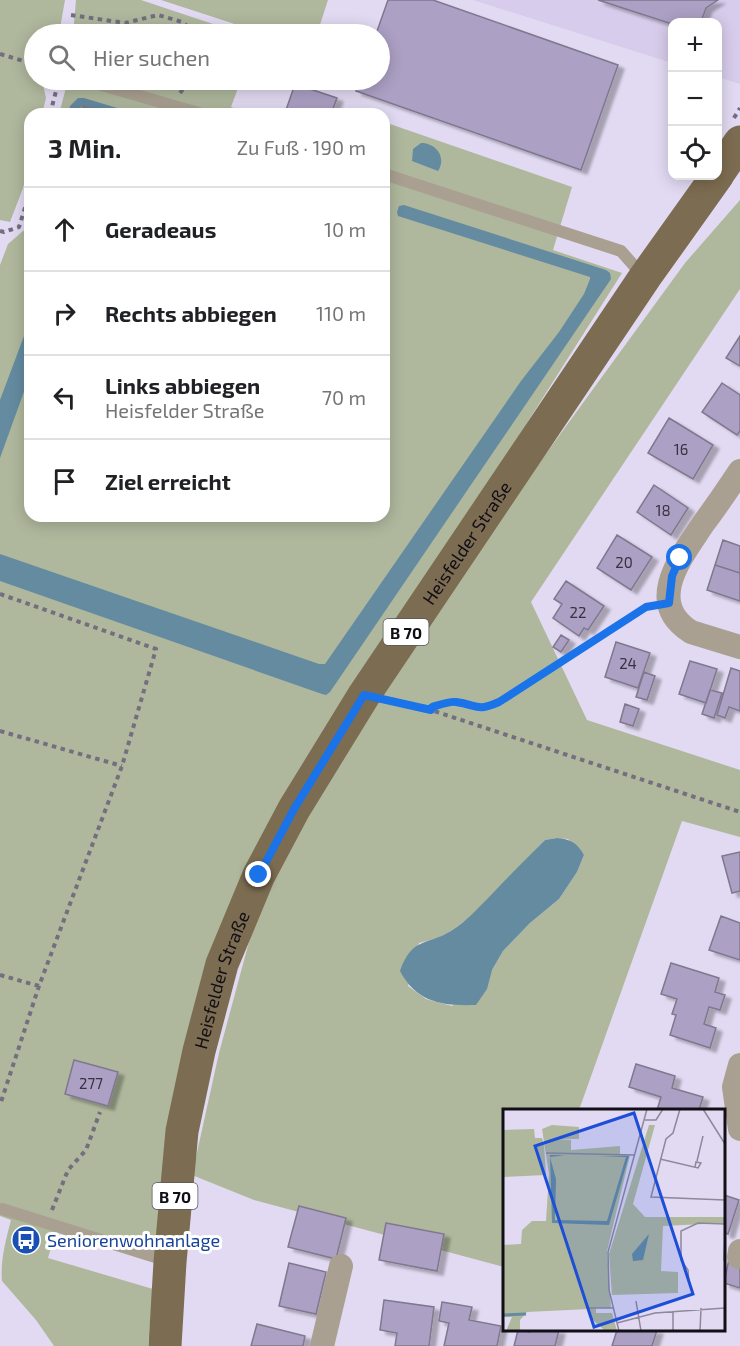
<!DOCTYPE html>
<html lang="de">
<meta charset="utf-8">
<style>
body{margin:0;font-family:"Exo 2",sans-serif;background:#f2f2f2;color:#202124}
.controls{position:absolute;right:18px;top:18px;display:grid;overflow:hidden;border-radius:12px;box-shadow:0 3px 15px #0003}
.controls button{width:54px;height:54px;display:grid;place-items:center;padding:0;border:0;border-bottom:2px solid #e0e0e0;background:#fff;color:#202124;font:30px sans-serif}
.stop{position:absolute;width:18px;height:18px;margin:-14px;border:4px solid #1a73e8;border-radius:50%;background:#fff}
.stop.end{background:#1a73e8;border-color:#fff;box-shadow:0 2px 6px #0008}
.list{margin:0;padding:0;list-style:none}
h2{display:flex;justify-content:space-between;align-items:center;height:78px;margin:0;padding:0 24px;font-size:26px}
h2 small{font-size:20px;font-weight:400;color:#757577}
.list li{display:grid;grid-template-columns:39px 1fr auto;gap:18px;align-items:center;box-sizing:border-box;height:84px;padding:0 24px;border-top:2px solid #e0e0e0}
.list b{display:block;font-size:22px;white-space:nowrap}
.list p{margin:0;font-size:20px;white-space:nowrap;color:#757577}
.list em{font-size:20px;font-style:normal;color:#757577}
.icon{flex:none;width:33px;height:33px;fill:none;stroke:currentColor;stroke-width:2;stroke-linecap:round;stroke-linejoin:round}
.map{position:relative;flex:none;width:740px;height:1346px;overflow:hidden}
.search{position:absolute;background:#fff;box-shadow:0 3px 15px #0003;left:24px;top:24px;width:366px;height:66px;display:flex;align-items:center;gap:15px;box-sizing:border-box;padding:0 21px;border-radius:33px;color:#757577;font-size:22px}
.panel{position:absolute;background:#fff;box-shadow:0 3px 15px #0003;left:24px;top:108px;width:366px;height:414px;border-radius:18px}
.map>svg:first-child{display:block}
.built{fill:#d7cceb}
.green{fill:#afb89d;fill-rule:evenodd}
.water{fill:#648ba0}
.building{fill:#aca0c4;stroke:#7f788e;stroke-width:1.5;filter:url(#shadow)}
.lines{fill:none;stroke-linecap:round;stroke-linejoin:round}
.path{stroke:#746f7f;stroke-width:4;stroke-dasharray:4.5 4.5;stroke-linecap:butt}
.lane{stroke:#a9a091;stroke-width:12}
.street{stroke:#a9a091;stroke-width:24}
.primary{stroke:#7c6c51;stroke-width:33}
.route{stroke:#1a73e8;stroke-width:8}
.labels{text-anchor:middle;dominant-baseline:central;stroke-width:6;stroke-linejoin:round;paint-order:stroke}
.number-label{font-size:15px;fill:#383242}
.shield{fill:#fff;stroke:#58565c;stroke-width:1.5}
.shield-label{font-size:16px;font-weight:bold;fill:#110e16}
.street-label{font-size:18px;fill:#110e16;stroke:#fff}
.transit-label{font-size:18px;fill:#164399;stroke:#fff;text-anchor:start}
.inset-river{fill:none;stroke:#648ba0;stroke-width:3}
.inset-road{fill:none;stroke:#8e889a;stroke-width:1.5}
.view{fill:#1d4ed8;fill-opacity:0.15;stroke:#1d4ed8;stroke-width:3}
.inset-edge{fill:none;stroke:#110e16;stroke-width:3}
</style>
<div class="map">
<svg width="740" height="1346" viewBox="0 0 740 1346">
<defs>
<filter id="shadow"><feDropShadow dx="6" dy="4" stdDeviation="1.5" flood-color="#0004"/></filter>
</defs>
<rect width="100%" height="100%" fill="#e2daf2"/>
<!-- built -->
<path class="built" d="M473,0H740V84L718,77V22H672V63Z"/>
<!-- green -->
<path class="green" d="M0,0H65L59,34H34V80H42L46,98L42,114H30V162L23,188L10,222L0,220Z
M76,0H141L243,34H73Z
M161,0H328L317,34H265Z
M68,80H241L231,107L251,114H59Z
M390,124L572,187L553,250L622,273L357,691L252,868L156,1254L58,1224L48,1258L153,1289L148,1346H54L36,1320L2,1281C0,1261 6,1239 11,1220L0,1216V265L8,244L30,225V516H384V148Z
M740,200V289L531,602L587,720L740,770V837L682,821L579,1110H504V1267L254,1200L192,1175L219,1053L263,890L397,658L685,263ZM557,838L568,839L584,855L577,872L559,899L530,923L503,951L492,970L452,1006L426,999L408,986L419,943C431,940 443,937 454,929C485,908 518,868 545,840Z"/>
<!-- water -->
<path class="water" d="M78,98H84L137,114H108L82,106L79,114H68L70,106Z
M421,143C436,143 447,157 438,171L412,161L413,149Z
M404,205L606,270L610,273L611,279L330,692L326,695L322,694L0,581V554L319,664H325L521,381L559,332L584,294L590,279V277L398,216L397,212L399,206Z
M30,320V375L0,458V400Z
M557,838C571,839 577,843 584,855L577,872L559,899L530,923L503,951L492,970L487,989L476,1005C443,1006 417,1003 400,971C412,937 426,946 451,931C467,921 480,906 493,893C510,875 527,858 545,840Z"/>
<!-- building -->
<path class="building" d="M388,0H433L618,65L581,170L356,91L360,80H380V34H376Z
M598,0H718L706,8L701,22L695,19L694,22H672V24Z
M295,84L337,98L331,114H298L286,110Z
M83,106L103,113V114H81Z
M740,336V366L726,358Z
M722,383L740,395V431L737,435L702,412Z
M669,418L713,445L693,479L648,453Z
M654,485L688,508L671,535L637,512Z
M617,535L652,557L631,590L597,568Z
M723,540L740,546V573L715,565Z
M715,565L740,573V601L707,590Z
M566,581L604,606L588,630L584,628L579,636L553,618L562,604L554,599Z
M561,635L569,640L561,652L553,647Z
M616,642L650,653L638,688L605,677Z
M690,661L717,669L706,703L679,694Z
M731,668L740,671V711L729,707L725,718L717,715Z
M644,672L655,676L647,700L636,697Z
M710,690L722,693L714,718L702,714Z
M625,704L639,709L633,726L620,722Z
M740,852V891L732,893L722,856Z
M721,916L740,923V960L709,950Z
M671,963L719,978L715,992L725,995L720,1010L709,1007L704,1024L716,1028L710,1048L670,1035L676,1015L672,1014L677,999L661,994Z
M74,1060L118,1072L108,1106L65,1094Z
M636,1064L675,1076L672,1088L703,1097L699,1110H657L661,1097L629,1087Z
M724,1195L739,1200L728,1234L724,1233Z
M299,1206L346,1218L336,1259L288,1247Z
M386,1223L444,1234L437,1271L379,1260Z
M729,1259L740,1262V1288L724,1283Z
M289,1263L326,1272L316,1314L279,1306Z
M384,1300L434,1307L429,1346H395L397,1333L380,1330Z
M442,1302L472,1307L469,1320L501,1326L497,1346H444L449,1323L439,1321Z
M257,1324L305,1336L303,1346H251Z
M518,1330L530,1332L531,1330H559L555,1346H514Z
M617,1330L626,1331L627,1330H657L652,1346H612Z"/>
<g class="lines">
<!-- path -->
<path class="path" d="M71,15L125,23L158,15L182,22L197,34
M0,54L34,64
M180,93L190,80
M50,114L59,80
M734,118L740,108
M0,231L4,232L19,227L30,192
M0,594L156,649L122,766L39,986L0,1105
M391,701L431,710L740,812
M431,710L432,707C440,705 449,701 456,702C478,705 476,712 499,702L649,607
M0,731L122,766
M0,975L39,986
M52,1210L68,1170L86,1150L100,1112"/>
<!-- lane -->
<path class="lane" d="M84,80L202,114
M384,174L621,251L644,277
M2,1209L168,1261"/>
<!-- street -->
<path class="street" d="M740,471C728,489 716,507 703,524C682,556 644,602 691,632L740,647
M740,1065L734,1087L740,1129
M739,1257L740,1251
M322,1346L341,1266"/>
<!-- primary -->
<g class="primary">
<path d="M718,174L740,142"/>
<path id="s1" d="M165,1346L170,1262L182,1131L199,1051L222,964L259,875L294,809L364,695L645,277L717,176"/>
</g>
</g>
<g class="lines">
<!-- route -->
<path class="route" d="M259,875L294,809L364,695L431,710L432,707C439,705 449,701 456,702C478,705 476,712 499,702L646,607L669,603L672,576L680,558"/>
</g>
<!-- icons -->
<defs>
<g id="bus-disc" transform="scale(1.5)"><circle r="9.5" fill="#1a4fb4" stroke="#fff"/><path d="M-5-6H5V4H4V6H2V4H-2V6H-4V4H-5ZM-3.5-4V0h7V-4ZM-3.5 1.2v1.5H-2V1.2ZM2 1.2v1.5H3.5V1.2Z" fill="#fff"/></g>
</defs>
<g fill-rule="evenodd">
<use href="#bus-disc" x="26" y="1240"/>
</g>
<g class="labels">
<!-- number labels -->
<g class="number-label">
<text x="681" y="449">16</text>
<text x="663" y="510">18</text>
<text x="624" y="562">20</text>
<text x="578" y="612">22</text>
<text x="628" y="663">24</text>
<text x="91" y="1083">277</text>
</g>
<!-- shield labels -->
<g class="shield">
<rect x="383.5" y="619" width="45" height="26" rx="4.5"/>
<rect x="152.5" y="1183" width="45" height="26" rx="4.5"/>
</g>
<g class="shield-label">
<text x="406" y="632">B 70</text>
<text x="175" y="1196">B 70</text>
</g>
<!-- street labels -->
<g class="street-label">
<text stroke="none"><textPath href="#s1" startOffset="876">Heisfelder Straße</textPath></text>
<text stroke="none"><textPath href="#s1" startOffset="372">Heisfelder Straße</textPath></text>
</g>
<!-- transit labels -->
<g class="transit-label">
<text x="47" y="1240">Seniorenwohnanlage</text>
</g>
</g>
<!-- overview -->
<g transform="translate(503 1109)">
<rect width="222" height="222" fill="#e2daf2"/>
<path d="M49,16L76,18V30H56L68,31V41L117,37V46H127L104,142L108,199H93V204H109L114,222H102L88,209L86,200L24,203L17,211V222H3L9,208H0V136L18,135L19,121L29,112H43L46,65L39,20ZM146,16H152L130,95L142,108H222V114L160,117L158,162L175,163V184L109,186L106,145ZM31,20L32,29H39L41,35L43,66L0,68V21Z" fill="#afb89d"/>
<path d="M47,46H62L47,48L53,70L52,111L104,112L123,48L94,47H126L106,116L49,114ZM146,125L140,151L130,152L129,145Z" fill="#648ba0"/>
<path class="inset-river" d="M0,206L23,205"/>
<path class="inset-road" d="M177,0L170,24L163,30L148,88L222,91M200,0L222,35M142,11H153L160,0M43,44L131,46M157,50L195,59L198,54L193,53L192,58M194,52L200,27M221,152L222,125M186,174L185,161L178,151V122L195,114L222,115M133,192L138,222M85,199H110M114,214L152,204L222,199M116,222L106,181L105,143L144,0M170,222V202M197,222L198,199"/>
<path class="view" d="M131,4L190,185L91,218L32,37Z"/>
<rect width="222" height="222" class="inset-edge"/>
</g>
</svg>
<div class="controls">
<button>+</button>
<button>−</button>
<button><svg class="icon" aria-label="locate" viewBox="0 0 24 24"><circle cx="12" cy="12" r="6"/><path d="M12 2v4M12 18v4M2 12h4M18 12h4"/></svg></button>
</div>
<div class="stop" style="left:680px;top:558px"></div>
<div class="stop end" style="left:259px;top:875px"></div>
<div class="search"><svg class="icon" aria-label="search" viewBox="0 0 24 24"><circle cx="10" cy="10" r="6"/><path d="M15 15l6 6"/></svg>Hier suchen</div>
<section class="panel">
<h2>3 Min.<small>Zu Fuß · 190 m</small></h2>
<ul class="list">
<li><svg class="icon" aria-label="ahead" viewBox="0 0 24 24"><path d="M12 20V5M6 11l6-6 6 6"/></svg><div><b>Geradeaus</b></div><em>10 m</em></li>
<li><svg class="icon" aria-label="right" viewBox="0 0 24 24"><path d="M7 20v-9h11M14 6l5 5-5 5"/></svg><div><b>Rechts abbiegen</b></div><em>110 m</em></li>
<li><svg class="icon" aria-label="left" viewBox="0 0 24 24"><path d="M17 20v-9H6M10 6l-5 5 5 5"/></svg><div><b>Links abbiegen</b><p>Heisfelder Straße</p></div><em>70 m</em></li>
<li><svg class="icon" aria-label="arrive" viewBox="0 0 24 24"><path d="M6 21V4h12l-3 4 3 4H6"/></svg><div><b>Ziel erreicht</b></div></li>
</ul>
</section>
</div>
